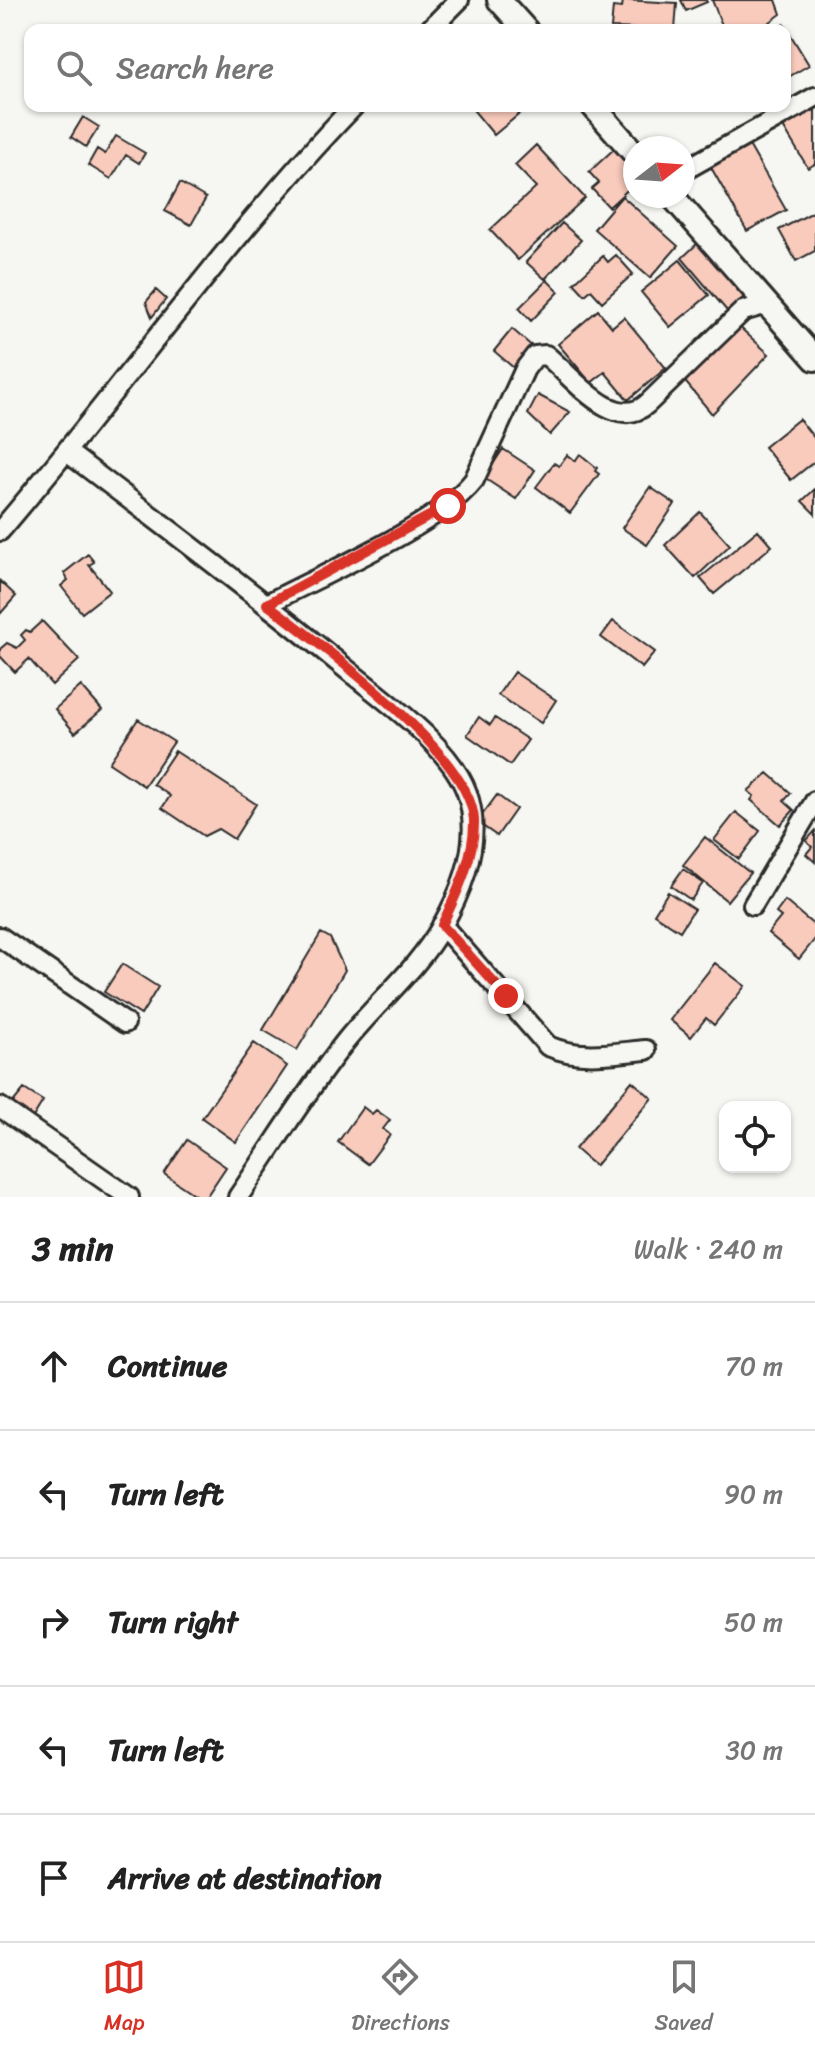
<!DOCTYPE html>
<meta charset="utf-8">
<style>
body{margin:0;font-family:Sriracha,sans-serif;background:#f6f6f6;color:#222}
.controls{position:absolute;right:24px;bottom:24px;display:grid;overflow:hidden;border-radius:16px;box-shadow:0 2px 6px #0004}
.controls button{width:72px;height:72px;display:grid;place-items:center;padding:0;border:0;border-bottom:2px solid #e0e0e0;background:#fff;color:#222;font:40px sans-serif}
.compass{position:absolute;left:623px;top:136px;width:72px;height:72px;border-radius:50%;background:#fff;box-shadow:0 2px 6px #0004;rotate:73deg}
.stop{position:absolute;width:24px;height:24px;margin:-18px;border:6px solid #d93025;border-radius:50%;background:#fff}
.stop.end{background:#d93025;border-color:#fff;box-shadow:0 2px 8px #0008}
.list{margin:0;padding:0;list-style:none}
h2{display:flex;justify-content:space-between;align-items:center;height:104px;margin:0;padding:0 32px;font-size:34px}
h2 small{font-size:26px;font-weight:400;color:#767676}
.list li{display:grid;grid-template-columns:52px 1fr auto;gap:24px;align-items:center;box-sizing:border-box;height:128px;padding:0 32px;border-top:2px solid #e0e0e0}
.list b{display:block;font-size:30px;white-space:nowrap}
.list em{font-size:26px;font-style:normal;color:#767676}
.icon{flex:none;width:44px;height:44px;fill:none;stroke:currentColor;stroke-width:2;stroke-linecap:round;stroke-linejoin:round}
.map{position:relative;flex:none;width:815px;height:1197px;overflow:hidden}
.search{position:absolute;background:#fff;box-shadow:0 2px 6px #0004;left:24px;right:24px;top:24px;height:88px;display:flex;align-items:center;gap:20px;box-sizing:border-box;padding:0 28px;border-radius:16px;color:#767676;font-size:30px}
.sheet{height:744px;background:#fff}
nav{display:flex;justify-content:space-around;align-items:center;box-sizing:border-box;height:112px;border-top:2px solid #e0e0e0;background:#fff;font-size:22px;color:#767676}
nav a{display:grid;justify-items:center;gap:4px}
nav .on{color:#d93025}
.map>svg:first-child{display:block}
.building{fill:#f9cbbd;stroke:#2b2b2b;stroke-width:2}
.lines{fill:none;stroke-linecap:round;stroke-linejoin:round}
.minor-casing{stroke:#2b2b2b;stroke-width:24}
.tertiary-casing{stroke:#2b2b2b;stroke-width:28}
.minor{stroke:#f6f6f2;stroke-width:18}
.tertiary{stroke:#f6f6f2;stroke-width:22}
.route{stroke:#d93025;stroke-width:10}
</style>
<div class="map">
<svg width="815" height="1197" viewBox="0 0 815 1197">
<rect width="100%" height="100%" fill="#f6f6f2"/>
<filter id="ink" filterUnits="userSpaceOnUse"><feTurbulence type="fractalNoise" baseFrequency=".0125" numOctaves="2"/><feDisplacementMap in="SourceGraphic" scale="16" xChannelSelector="R" yChannelSelector="G"/><feConvolveMatrix kernelMatrix="1 2 1 2 8 2 1 2 1" color-interpolation-filters="sRGB"/></filter>
<g filter="url(#ink)">
<!-- building -->
<path class="building" d="M623,0L677,3L675,30L611,28L613,7L622,8Z
M681,0H706L707,2L686,11Z
M712,0H776L781,14L759,30H724Z
M784,24L809,65L785,79V30H774Z
M815,105V164L808,168L782,125Z
M470,106H529L494,135Z
M83,117L99,127L86,147L71,137Z
M116,136L145,153L139,163L126,155L111,179L88,165L97,149L105,154Z
M746,140L786,210L747,231L708,162Z
M536,145L585,198L518,260L490,230L536,187L515,165Z
M614,149L635,171V183L609,207L592,189L599,183L589,172Z
M180,183L206,198L191,225L165,211Z
M622,196L678,246L650,278L594,229Z
M815,211V251L796,261L779,230Z
M562,223L581,240L545,279L526,262Z
M698,243L744,297L727,311L682,258Z
M616,255L633,274L602,302L591,290L585,295L574,283L603,256L608,262Z
M680,260L709,295L670,327L641,292Z
M547,280L559,292L531,321L519,308Z
M156,290L166,299L152,317L146,302Z
M598,310L612,327L624,317L666,368L628,400L605,372L591,383L558,344Z
M734,322L769,354L712,414L682,378Z
M512,329L534,348L515,369L494,351Z
M538,395L570,412L550,435L528,414Z
M799,419L815,439V461L791,480L764,447Z
M503,449L535,470L516,499L484,478Z
M580,454L597,468L595,471L599,474L570,513L536,487L554,463L559,466L567,455L575,461Z
M650,487L675,504L647,545L622,528Z
M815,489V514L802,501Z
M700,512L730,545L695,578L665,545Z
M758,530L772,546L714,594L700,578Z
M88,554L94,562L89,565L110,591L82,613L61,586L68,580L64,573Z
M0,581L16,596L0,614Z
M42,621L79,660L52,685L29,659L15,672L0,656V649L7,643L17,648L25,640L21,635L26,630L30,632Z
M613,621L655,652L642,668L601,637Z
M514,672L556,700L541,723L498,695Z
M81,686L102,710L75,733L55,709Z
M479,717L490,725L495,718L528,740L510,765L467,735Z
M138,719L174,742L144,786L109,763Z
M175,751L256,804L234,839L218,829L204,836L162,808L170,796L153,784Z
M768,773L791,793L784,801L794,810L780,825L751,800L754,796L748,791Z
M497,795L516,809L497,836L477,822Z
M736,812L760,831L739,859L714,840Z
M815,831V862L806,854L812,847L806,841Z
M705,837L750,873L727,901L683,865Z
M683,869L703,883L691,900L671,886Z
M668,892L694,909L680,931L654,914Z
M785,901L815,926V939L799,959L768,933L781,917L776,913Z
M321,933L330,938L345,970L297,1050L263,1030Z
M715,963L745,986L714,1025L706,1018L691,1037L670,1020Z
M122,964L158,987L141,1015L104,992Z
M254,1043L287,1066L236,1142L202,1118Z
M632,1081L652,1098L595,1166L575,1149Z
M24,1089L43,1101L32,1119L10,1106Z
M363,1107L372,1114L376,1110L390,1120L383,1129L390,1135L368,1164L338,1142Z
M187,1140L226,1167L206,1197H198L164,1174Z"/>
<g class="lines">
<!-- minor casing -->
<g class="minor-casing">
<path id="minor" d="M429,30L459,0
M683,171L815,97
M67,452C162,524 258,596 350,672C387,702 451,747 467,793C482,837 464,887 442,926C417,970 376,1003 345,1042C306,1091 273,1146 238,1197
M0,531C120,391 226,239 354,106
M267,604C321,575 439,525 474,480L525,369L535,356L546,355C572,376 614,433 647,404L743,311L767,304
M753,905L815,801
M442,925L548,1046C581,1060 611,1053 646,1050
M0,937L125,1023
M0,1107L129,1197"/>
</g>
<!-- tertiary casing -->
<g class="tertiary-casing">
<path id="tertiary" d="M499,0L526,30
M593,106L635,154
M672,196L815,359"/>
</g>
<!-- minor -->
<use href="#minor" class="minor"/>
<!-- tertiary -->
<use href="#tertiary" class="tertiary"/>
</g>
</g>
<g class="lines" filter="url(#ink)">
<!-- route -->
<path class="route" d="M448,506L267,604C319,644 471,754 474,820C475,856 457,893 442,925L506,996"/>
</g>
</svg>
<div class="controls">
<button><svg class="icon" aria-label="locate" viewBox="0 0 24 24"><circle cx="12" cy="12" r="6"/><path d="M12 2v4M12 18v4M2 12h4M18 12h4"/></svg></button>
</div>
<svg class="compass" viewBox="-18 -18 36 36"><path d="M0-13l5 13h-10z" fill="#e53935"/><path d="M0 13l5-13h-10z" fill="#767676"/></svg>
<div class="stop" style="left:448px;top:506px"></div>
<div class="stop end" style="left:506px;top:996px"></div>
<div class="search"><svg class="icon" aria-label="search" viewBox="0 0 24 24"><circle cx="10" cy="10" r="6"/><path d="M15 15l6 6"/></svg>Search here</div>
</div>
<section class="sheet">
<h2>3 min<small>Walk · 240 m</small></h2>
<ul class="list">
<li><svg class="icon" aria-label="ahead" viewBox="0 0 24 24"><path d="M12 20V5M6 11l6-6 6 6"/></svg><div><b>Continue</b></div><em>70 m</em></li>
<li><svg class="icon" aria-label="left" viewBox="0 0 24 24"><path d="M17 20v-9H6M10 6l-5 5 5 5"/></svg><div><b>Turn left</b></div><em>90 m</em></li>
<li><svg class="icon" aria-label="right" viewBox="0 0 24 24"><path d="M7 20v-9h11M14 6l5 5-5 5"/></svg><div><b>Turn right</b></div><em>50 m</em></li>
<li><svg class="icon" aria-label="left" viewBox="0 0 24 24"><path d="M17 20v-9H6M10 6l-5 5 5 5"/></svg><div><b>Turn left</b></div><em>30 m</em></li>
<li><svg class="icon" aria-label="arrive" viewBox="0 0 24 24"><path d="M6 21V4h12l-3 4 3 4H6"/></svg><div><b>Arrive at destination</b></div></li>
</ul>
</section>
<nav>
<a class="on"><svg class="icon" aria-label="map" viewBox="0 0 24 24"><path d="M3 6l6-2 6 2 6-2v14l-6 2-6-2-6 2zM9 4v14M15 6v14"/></svg>Map</a>
<a><svg class="icon" aria-label="directions" viewBox="0 0 24 24"><path d="M12 3l9 9-9 9-9-9zM9 14v-3h6M13 9l2 2-2 2"/></svg>Directions</a>
<a><svg class="icon" aria-label="saved" viewBox="0 0 24 24"><path d="M7 4h10v16l-5-4-5 4z"/></svg>Saved</a>
</nav>
